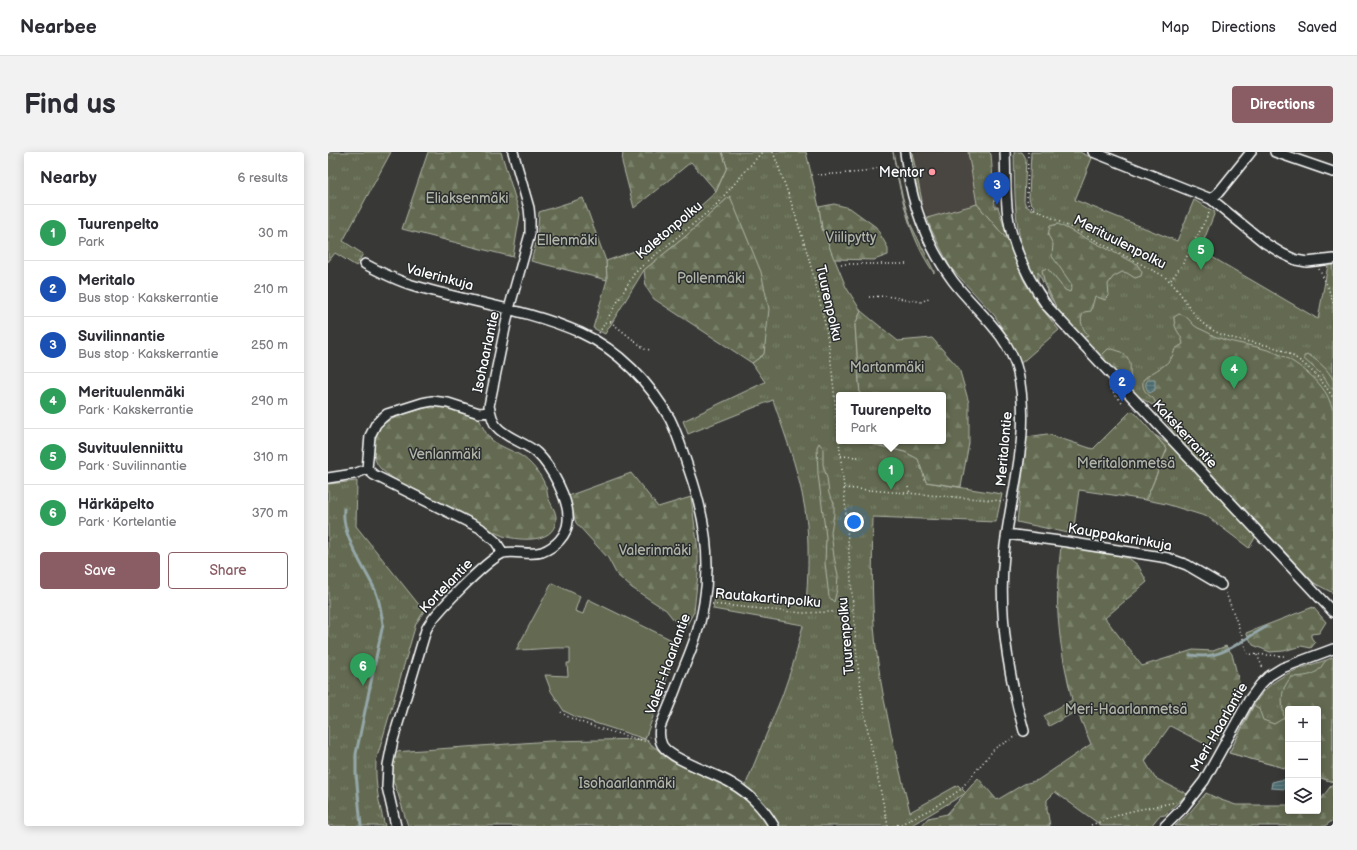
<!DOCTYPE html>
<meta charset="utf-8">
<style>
body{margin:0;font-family:"Balsamiq Sans",sans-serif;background:#f2f2f3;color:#2b2b33}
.controls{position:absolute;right:12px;bottom:12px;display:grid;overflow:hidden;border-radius:4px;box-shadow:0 2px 10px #0003}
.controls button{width:36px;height:36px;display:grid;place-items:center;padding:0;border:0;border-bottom:1px solid #e1e1e2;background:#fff;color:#2b2b33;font:20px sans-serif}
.you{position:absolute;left:526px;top:370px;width:14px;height:14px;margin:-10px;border:3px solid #fff;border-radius:50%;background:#1a73e8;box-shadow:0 0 0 6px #1a73e833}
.badge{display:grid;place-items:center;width:26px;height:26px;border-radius:50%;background:#8a5d65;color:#fff;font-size:13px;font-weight:700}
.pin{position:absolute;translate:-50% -33px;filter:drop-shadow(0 1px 2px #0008)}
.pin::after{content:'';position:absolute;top:21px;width:14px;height:12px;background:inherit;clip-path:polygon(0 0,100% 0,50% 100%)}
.popup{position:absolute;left:508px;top:240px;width:110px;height:52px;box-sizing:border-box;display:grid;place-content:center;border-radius:4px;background:#fff;filter:drop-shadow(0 1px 3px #0005);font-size:13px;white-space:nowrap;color:#7c7c81}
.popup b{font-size:15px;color:#2b2b33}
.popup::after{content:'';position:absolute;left:50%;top:100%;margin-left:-8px;border:8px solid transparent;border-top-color:#fff}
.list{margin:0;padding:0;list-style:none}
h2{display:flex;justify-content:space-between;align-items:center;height:52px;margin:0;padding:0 16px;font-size:17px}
h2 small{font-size:13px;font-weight:400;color:#7c7c81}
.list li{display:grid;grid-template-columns:26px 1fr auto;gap:12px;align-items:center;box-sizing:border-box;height:56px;padding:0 16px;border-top:1px solid #e1e1e2}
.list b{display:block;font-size:15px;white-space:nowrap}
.list p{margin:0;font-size:13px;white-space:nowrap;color:#7c7c81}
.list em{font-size:13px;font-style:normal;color:#7c7c81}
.actions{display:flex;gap:8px;padding:12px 16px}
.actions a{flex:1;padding:9px 0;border:1px solid #8a5d65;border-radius:4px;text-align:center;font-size:14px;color:#8a5d65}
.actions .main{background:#8a5d65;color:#fff}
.icon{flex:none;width:22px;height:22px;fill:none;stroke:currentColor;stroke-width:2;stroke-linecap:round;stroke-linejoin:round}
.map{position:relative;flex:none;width:1005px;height:674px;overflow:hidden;border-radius:4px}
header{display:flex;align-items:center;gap:24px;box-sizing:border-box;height:56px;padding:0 20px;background:#fff;border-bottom:1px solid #e1e1e2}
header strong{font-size:19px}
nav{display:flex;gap:22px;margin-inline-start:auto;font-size:14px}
.intro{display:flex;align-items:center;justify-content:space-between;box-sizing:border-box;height:96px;padding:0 24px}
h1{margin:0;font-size:28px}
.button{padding:10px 18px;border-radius:4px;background:#8a5d65;color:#fff;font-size:14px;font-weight:700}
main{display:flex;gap:24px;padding:0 24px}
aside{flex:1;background:#fff;border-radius:4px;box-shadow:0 2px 10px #0003}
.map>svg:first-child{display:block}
.built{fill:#48453f}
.grass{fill:url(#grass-tufts);stroke:#b1b5a8}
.forest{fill:url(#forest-firs);stroke:#b1b5a8}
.wetland{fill:url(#wetland-marsh);stroke:#b1b5a8}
.garden{fill:#636b51;stroke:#b1b5a8}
.water{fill:url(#water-rules);stroke:#95a7a9}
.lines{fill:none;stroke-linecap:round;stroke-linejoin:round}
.stream{stroke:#95a7a9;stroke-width:3}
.minor-casing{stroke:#fff;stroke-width:12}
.path{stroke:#fff;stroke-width:1.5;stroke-dasharray:1 3;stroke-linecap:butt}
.minor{stroke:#2a2d2e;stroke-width:9}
.poi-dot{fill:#ff9aa2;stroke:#2a2d2e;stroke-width:1.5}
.labels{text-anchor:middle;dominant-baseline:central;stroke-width:3;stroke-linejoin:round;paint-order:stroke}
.poi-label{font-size:14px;fill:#fff;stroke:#2a2d2e;text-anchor:end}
.park-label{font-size:14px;fill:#b1b5a8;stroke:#2a2d2e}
.street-label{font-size:14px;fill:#fff;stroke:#2a2d2e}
</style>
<header>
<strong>Nearbee</strong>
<nav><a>Map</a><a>Directions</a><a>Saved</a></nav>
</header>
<div class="intro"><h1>Find us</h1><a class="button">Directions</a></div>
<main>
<aside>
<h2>Nearby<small>6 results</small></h2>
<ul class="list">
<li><span class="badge" style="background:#2e9e5b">1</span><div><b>Tuurenpelto</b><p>Park</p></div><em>30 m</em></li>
<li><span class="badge" style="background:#1a4fb4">2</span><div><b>Meritalo</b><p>Bus stop · Kakskerrantie</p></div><em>210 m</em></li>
<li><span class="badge" style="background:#1a4fb4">3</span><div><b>Suvilinnantie</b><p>Bus stop · Kakskerrantie</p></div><em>250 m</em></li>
<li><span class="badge" style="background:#2e9e5b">4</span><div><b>Merituulenmäki</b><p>Park · Kakskerrantie</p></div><em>290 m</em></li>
<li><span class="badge" style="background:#2e9e5b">5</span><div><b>Suvituulenniittu</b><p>Park · Suvilinnantie</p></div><em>310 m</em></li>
<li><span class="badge" style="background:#2e9e5b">6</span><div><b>Härkäpelto</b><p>Park · Kortelantie</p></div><em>370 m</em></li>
</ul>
<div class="actions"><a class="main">Save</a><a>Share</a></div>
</aside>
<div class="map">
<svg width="1005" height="674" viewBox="0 0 1005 674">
<defs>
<pattern id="grass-tufts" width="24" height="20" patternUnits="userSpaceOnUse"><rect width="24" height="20" fill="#636b51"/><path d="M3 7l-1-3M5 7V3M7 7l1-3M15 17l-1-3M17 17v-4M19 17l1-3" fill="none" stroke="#7a816b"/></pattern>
<pattern id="forest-firs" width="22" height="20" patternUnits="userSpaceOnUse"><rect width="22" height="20" fill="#636b51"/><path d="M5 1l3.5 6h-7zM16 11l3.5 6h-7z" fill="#7a816b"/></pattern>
<pattern id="wetland-marsh" width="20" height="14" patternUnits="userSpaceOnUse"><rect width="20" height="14" fill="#636b51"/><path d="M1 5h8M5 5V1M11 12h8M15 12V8" fill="none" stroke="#7a816b"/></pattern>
<pattern id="water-rules" width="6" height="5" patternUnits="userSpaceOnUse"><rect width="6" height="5" fill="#4e6c70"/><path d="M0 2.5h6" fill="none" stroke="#698285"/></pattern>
</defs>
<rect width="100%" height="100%" fill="#383836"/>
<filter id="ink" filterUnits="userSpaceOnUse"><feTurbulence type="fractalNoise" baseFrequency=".025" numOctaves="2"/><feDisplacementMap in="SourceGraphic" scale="8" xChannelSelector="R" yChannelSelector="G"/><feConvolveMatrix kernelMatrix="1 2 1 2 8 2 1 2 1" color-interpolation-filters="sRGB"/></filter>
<g filter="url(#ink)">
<!-- built -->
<path class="built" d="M584,0H640L649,52L599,66L592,44Z"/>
<!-- grass -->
<path class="grass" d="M0,0H63L15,89L35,102L28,114L7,101L0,110Z
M394,0H478L491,55L494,76L518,135L533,159L527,173L532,243H511V289H540L544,292L577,300L591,307L598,330L674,342L668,370L545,365C544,414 543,462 550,511C557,561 570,611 582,660L630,633L638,641L582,674H441L422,651L413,644L454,544L466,509L475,473L385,457L387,445L478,452C480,426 481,399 479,373C475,330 459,289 445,248L360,282L355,269L437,230L424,211L436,202L401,45L358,84L316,118L277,182L265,176L279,128L278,109L332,90L388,40L399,15Z
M565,0L574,43L583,73L606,119V121C581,85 572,42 565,0Z
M581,0H584L594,49H590Z
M640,0H661L663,2L667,55H670L681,90L649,52Z
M686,0H694L696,3L698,7L696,49L698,54L705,58L706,54L702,50L701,45L703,0H752L764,6L747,48L849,89L866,48L887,60L872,98L990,167L1000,113H1005V434L845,279L827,251L824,253L806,241L798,232L799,230L774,203L772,205L756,188L723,147L710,120V130L718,142C711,136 708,129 704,122C685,84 687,41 686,0Z
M827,283L842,293L928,384L921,396L880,365L838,352L818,348L839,297Z
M29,329L28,374L96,459L88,472L48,609C47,632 51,653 57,674H0V332Z
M998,508H1005V630L990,625V557H960V617L901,601C915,575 926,541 952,526C966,517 983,513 998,508Z"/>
<!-- forest -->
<path class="forest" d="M100,0H173L192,62L185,105L74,77Z
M295,0H394L399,15L388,39L363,10L306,56L294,10Z
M402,44L433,120L441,157L436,202L424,211L326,147L318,135L316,118L358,84Z
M255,46L278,109L279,128L203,109L209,88L211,60Z
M506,52L522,56L548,75L560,96V103L546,108L506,107L494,76L491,55Z
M649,52L681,90L695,127L710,152L731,178L692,212L686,196L667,164L622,115L603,77L599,66Z
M730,72L809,112L814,120L813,124L807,126L799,121L794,120L785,125L780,132L781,144L777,148L767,144L763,159L756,160C750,169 755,176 760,184L757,185L756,188L729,157L716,129L714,118L719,116L737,138L742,140L744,133L724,104L725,92L720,83L722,74Z
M533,159L570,189L604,186L631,216L641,251V291L633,335L598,330L590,307L577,300L544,292L540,289H615V243H532L527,173Z
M851,162C862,164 861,171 870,176C875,178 881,181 886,184C902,191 920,192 936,197C958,202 988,223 999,243C1001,247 1003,253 1005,257V441L986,431L861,298L846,282L825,246C817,241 814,237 815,228C826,217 843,215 847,197L855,192C853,180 846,180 846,165Z
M780,197C789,197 799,201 802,211C803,215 801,220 803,227L798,232L772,205Z
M981,203C990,209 1001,218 1005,228C1005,230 1005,235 1005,238L993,222L976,207V204Z
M111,253L123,256L151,266C154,274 158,283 165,289C173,295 183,298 192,303C202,309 213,322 217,333C219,336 219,341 220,345C222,351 227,357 228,364C230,392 193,389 175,384C166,381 157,374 148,369C130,360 111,350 92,340C79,334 63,327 53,317C47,311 45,303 46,295C47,288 47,280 52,275C60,265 98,255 111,253Z
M803,259L807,261L839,297L818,348L751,338L745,382L689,370L699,285L719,282L765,297Z
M303,321L330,355L363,345L370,398V422L366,460L356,478L350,473L338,458L304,436L289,423L280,406L248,371L240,344Z
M733,394L799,405L810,413L819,430L777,466L814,514L865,498L885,499L898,494L904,502L911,530L907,544L905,557L888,589L879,593L842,574L817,609L827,626L859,642L837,663L831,664L823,674H774L727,640L719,648V657L722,674H593L600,666L619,662L650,626L669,648L696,632L710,628L763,592L749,559L721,574L716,564L744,548C739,524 733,500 731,475C728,448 730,421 733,394Z
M985,455L998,470L991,481L983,482V485L987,491L983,496L973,494L956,499L942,500L925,493L918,481Z
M1005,505V630L990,625V557H960V617L901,601L926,553L931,557L935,568L946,572L956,566C954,549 951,540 963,525C970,525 983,524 988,520C996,515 993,509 1005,505Z
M317,587L343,609L401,636L422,651L431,659L441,674H80L69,639L64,626L66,600L223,589Z
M1005,631V668L997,674H847L863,659L878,641L893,648L908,653H960V659H990V648L993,647Z"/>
<!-- wetland -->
<path class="wetland" d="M491,291L495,296V313L499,326L501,342L506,351V362L503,380L506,405L510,423L509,437L506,450L501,445L497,411L498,385L490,322L489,295Z"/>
<!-- garden -->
<path class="garden" d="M224,431L252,444L247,459L255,462L260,447L348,490V501L317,587L248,565L236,559L223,539L217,523L240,524L239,511H242V496C224,495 206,498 188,498Z"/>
<!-- water -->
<path class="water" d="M820,228H827V238L822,241C818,237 816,232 820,228Z
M952,628H957V637L943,636L944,630Z"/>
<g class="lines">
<!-- stream -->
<path class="stream" d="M16,357C13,383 36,415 47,438C52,449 53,460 55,472L28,602V621L33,674
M862,503C869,504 877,505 884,503C903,499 921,484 938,475"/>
<!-- minor casing -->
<g class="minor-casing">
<path id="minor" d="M577,0C582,46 597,91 625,129C648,159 681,182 690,221C704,282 682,342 676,402C670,461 680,522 696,579
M677,0C678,21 677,43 680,64C685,98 700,127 719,154L1005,460
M765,0L883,47L937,91L955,102L968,108L979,110L1005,107
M947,0L1005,20
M883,47L891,40L923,0
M37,112C52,120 67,128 84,133C140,150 199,157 253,181C291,198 322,231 342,267C350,283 355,301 361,318C376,361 384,405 376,451C372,477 362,501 352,525C346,542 339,559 332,575C331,581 331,587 334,593C343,608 387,621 403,631C421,641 436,657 446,674
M39,317L46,323L152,376L168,390L175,401C158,409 105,462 98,478L65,588L60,613L59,635L68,674
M0,326L26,322L39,317L42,284L48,272L54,266L59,262L94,251L104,249L120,251L151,261L162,260
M679,382L739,390L840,406L859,413L893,433
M175,401C188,398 201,404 214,400C227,395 239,384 240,369C242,349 223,314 209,301C197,290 179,287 168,274C164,269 163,261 161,254L181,157L202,82V66L201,56L185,0
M837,674L855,656L876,629L921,548L932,533L941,524L954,516L1005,497"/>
</g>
<!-- path -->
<path class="path" d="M445,0C468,61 488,123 500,188C505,221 507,255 511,288
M700,0L699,47L700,52L705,56L834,123C853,135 860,160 878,174C896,187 920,189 942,194C968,201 992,223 1005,246
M489,23L536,20L550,16
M513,112H579
M991,117L1000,135L1005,151
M843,128L856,110L882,59
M541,145L558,144L594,150L602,145
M279,167L318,198L324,197
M271,181L306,122L314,114L387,54L434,0
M783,237L787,243L794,250
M511,289L516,336L529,507L536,560L560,674
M513,304L531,305
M580,335L582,341
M516,336L676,349
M898,441L916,489L918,499L920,502L957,504
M384,452L475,461L525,459
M929,503L935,516
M233,560C242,570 300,584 316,589H319L322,585
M763,673L799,660L848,650
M565,674L575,671L605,656L632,638L667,596L689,584"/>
<!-- minor -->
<use href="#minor" class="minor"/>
</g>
</g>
<!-- markers -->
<circle class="poi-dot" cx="604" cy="20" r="4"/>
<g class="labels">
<!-- poi labels -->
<g class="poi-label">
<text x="596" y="20">Mentor</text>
</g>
<!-- park labels -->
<g class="park-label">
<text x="139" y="46">Eliaksenmäki</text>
<text x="523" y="85">Viilipytty</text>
<text x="239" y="88">Ellenmäki</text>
<text x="383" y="126">Pollenmäki</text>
<text x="559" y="215">Martanmäki</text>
<text x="117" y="302">Venlanmäki</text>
<text x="798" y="311">Meritalonmetsä</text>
<text x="327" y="398">Valerinmäki</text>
<text x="798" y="557">Meri-Haarlanmetsä</text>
<text x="299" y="631">Isohaarlanmäki</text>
</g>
<!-- street labels -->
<g class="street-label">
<text transform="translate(341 78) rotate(-40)">Kaletonpolku</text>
<text transform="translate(792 90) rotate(27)">Merituulenpolku</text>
<text transform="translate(112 125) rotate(15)">Valerinkuja</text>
<text transform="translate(501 151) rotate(77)">Tuurenpolku</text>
<text transform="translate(158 200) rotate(-78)">Isohaarlantie</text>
<text transform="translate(857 282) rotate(47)">Kakskerrantie</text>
<text transform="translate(676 297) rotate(-85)">Meritalontie</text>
<text transform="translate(792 385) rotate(10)">Kauppakarinkuja</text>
<text transform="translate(118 434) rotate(-46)">Kortelantie</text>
<text transform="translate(440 446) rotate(5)">Rautakartinpolku</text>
<text transform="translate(518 484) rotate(-95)">Tuurenpolku</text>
<text transform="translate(340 512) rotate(-70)">Valeri-Haarlantie</text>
<text transform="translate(891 575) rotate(-60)">Meri-Haarlantie</text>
</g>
</g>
</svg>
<div class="controls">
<button>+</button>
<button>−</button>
<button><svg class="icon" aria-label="layers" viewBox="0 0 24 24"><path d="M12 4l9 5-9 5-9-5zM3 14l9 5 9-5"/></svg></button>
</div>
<div class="you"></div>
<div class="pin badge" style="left:563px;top:338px;background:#2e9e5b">1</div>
<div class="popup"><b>Tuurenpelto</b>Park</div>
<div class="pin badge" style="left:794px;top:250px;background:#1a4fb4">2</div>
<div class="pin badge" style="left:669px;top:53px;background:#1a4fb4">3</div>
<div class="pin badge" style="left:906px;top:237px;background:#2e9e5b">4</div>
<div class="pin badge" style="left:873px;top:118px;background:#2e9e5b">5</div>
<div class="pin badge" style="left:35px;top:534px;background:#2e9e5b">6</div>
</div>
</main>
